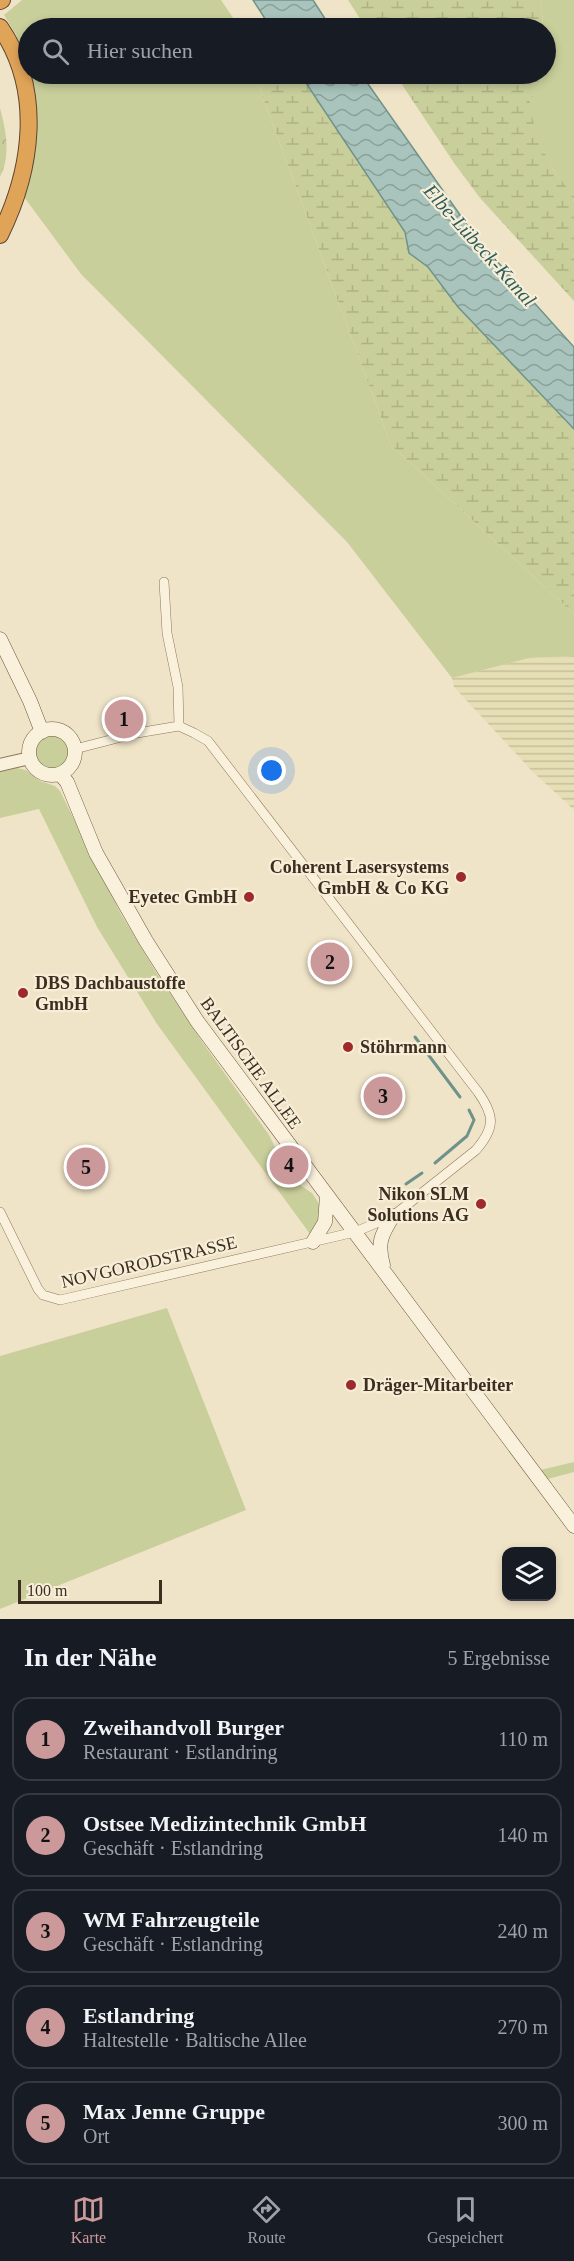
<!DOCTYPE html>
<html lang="de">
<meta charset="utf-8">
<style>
body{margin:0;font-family:"Times New Roman",serif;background:#242831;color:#f1f3f6}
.controls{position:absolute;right:18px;bottom:18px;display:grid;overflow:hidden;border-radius:12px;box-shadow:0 3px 9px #0003}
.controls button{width:54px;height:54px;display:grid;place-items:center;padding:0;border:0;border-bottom:2px solid #363941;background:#171b24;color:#f1f3f6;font:30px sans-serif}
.scale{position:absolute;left:18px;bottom:15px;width:144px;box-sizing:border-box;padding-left:6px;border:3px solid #3d2e20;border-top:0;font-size:16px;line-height:21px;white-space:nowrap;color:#3d2e20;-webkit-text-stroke:4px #f7eed8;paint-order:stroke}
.you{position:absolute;left:272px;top:771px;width:21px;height:21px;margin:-15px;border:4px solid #fff;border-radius:50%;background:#1a73e8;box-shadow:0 0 0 9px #1a73e833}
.badge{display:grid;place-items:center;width:39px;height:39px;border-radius:50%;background:#cc999b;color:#111;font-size:20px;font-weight:700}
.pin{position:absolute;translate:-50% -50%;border:3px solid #fff;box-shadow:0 2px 6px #0006}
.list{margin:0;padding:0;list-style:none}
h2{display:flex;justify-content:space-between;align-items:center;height:78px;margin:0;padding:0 24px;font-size:26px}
h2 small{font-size:20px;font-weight:400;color:#9ea1a6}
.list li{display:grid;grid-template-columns:39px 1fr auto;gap:18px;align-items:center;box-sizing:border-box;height:84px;margin:0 12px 12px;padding:0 12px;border:2px solid #363941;border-radius:18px}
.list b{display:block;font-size:22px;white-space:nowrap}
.list p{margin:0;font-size:20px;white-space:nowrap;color:#9ea1a6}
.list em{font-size:20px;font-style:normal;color:#9ea1a6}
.icon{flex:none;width:33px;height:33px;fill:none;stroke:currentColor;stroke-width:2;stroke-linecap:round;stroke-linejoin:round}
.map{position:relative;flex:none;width:574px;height:1619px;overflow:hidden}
.search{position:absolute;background:#171b24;box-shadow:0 3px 9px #0003;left:18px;right:18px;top:18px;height:66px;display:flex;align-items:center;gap:15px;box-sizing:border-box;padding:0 21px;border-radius:33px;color:#9ea1a6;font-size:22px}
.sheet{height:558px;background:#171b24}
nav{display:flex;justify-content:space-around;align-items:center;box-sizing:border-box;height:84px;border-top:2px solid #363941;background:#171b24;font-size:16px;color:#9ea1a6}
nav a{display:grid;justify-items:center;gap:3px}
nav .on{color:#cc999b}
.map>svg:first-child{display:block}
.farmland{fill:url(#farmland-rules)}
.grass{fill:#c9cf9b}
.forest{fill:url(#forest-crowns)}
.wetland{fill:url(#wetland-marsh)}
.water{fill:url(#water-waves);stroke:#6f938a;stroke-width:1.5}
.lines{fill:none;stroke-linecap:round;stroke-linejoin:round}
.stream{stroke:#6f938a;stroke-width:3}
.minor-casing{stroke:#8d765c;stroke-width:10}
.tertiary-casing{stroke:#8d765c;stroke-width:14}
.secondary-casing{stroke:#6f573f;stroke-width:15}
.motorway-casing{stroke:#5b4430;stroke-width:18}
.minor{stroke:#faf1dc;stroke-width:9}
.tertiary{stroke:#faf1dc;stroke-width:12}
.secondary{stroke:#faf1dc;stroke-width:14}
.motorway{stroke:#e0a458;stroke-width:16}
.poi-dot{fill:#9e2a2b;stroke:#f7eed8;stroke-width:2}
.labels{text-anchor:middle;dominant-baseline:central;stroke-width:4.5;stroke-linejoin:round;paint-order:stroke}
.poi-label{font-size:18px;font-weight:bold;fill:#3d2e20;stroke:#f7eed8;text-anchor:end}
.street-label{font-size:18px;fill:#3d2e20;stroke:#f7eed8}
.water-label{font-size:20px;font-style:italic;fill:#2f5d5a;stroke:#f7eed8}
</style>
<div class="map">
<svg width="574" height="1619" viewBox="0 0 574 1619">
<defs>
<pattern id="farmland-rules" width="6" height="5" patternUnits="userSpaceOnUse" patternTransform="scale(1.5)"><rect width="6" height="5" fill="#e6deb5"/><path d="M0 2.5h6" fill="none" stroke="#c6bf9b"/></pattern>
<pattern id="forest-crowns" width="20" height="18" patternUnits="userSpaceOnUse" patternTransform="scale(1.5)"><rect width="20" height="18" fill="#c9cf9b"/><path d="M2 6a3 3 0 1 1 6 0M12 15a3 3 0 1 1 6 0" fill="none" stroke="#aeb285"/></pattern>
<pattern id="wetland-marsh" width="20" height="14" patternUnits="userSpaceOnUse" patternTransform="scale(1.5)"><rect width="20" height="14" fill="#c9cf9b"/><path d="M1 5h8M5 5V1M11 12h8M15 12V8" fill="none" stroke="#aeb285"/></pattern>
<pattern id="water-waves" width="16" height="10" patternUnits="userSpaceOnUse" patternTransform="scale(1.5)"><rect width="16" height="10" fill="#a9c4bc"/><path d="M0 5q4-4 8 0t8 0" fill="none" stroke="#8ba098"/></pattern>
</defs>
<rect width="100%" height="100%" fill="#f0e4c8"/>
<!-- farmland -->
<path class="farmland" d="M574,656V810L533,772L454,687L452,678L529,658Z"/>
<!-- grass -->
<path class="grass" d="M22,0H221L240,28H28V71L16,35L4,15Z
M541,0H574V196C557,181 525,125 530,102C532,93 539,86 543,78C550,66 546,43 546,28H543Z
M29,74H256L258,84L391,445L574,614V656L529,658L452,678L347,542L81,274L24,197Z
M35 753a18 18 0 1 1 36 0a18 18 0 1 1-36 0Z
M17,768L26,770L40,781L55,786L60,791L121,914L156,972L203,1043L269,1135L281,1159L291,1174L300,1185L312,1193L320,1205V1223L310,1234L157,1024L97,927L39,809L0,818V772Z
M167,1308L246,1510L0,1609V1356Z
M574,1462V1472L548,1479L540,1470Z"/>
<!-- forest -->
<path class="forest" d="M0,108C6,131 11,155 0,177Z"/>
<!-- wetland -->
<path class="wetland" d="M348,0H541L543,28H366Z
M256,74H300L405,232L409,253L428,267L458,307L574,429V614L391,445L258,84Z
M395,74H545L530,101V109L539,142L554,171L574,196V301L480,198L454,163Z"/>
<!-- water -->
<path class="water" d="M253,0H313L331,28H271Z
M300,74H361L477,239L574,347V429L458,307L428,267L409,253L405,232Z"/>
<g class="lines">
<!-- stream -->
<path class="stream" d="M415,1037L460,1097
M435,1163L467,1136L474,1120L469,1110
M406,1184L422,1173"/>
<!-- minor casing -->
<g class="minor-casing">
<path id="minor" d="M164,582L167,633L178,687L179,726
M0,1212L38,1289L43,1295L60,1300L355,1232L393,1216L476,1150C495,1128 495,1116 478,1092L208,741L194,733L179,726L137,733L75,749"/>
</g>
<!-- tertiary casing -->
<g class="tertiary-casing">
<path id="tertiary" d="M0,765L30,758"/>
</g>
<!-- secondary casing -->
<g class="secondary-casing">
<path id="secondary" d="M0,639L30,701L42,732
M29 752a23 23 0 1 1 46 0a23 23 0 1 1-46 0Z
M60,774L67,782L96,853L146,941L197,1021L574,1526
M313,1242L325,1222L327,1196
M383,1265C377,1243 381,1235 393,1216"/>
</g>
<!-- motorway casing -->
<g class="motorway-casing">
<path id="motorway" d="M0,1L2,0
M0,27C44,91 32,170 0,235"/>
</g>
<!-- minor -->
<use href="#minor" class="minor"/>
<!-- tertiary -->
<use href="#tertiary" class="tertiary"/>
<!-- secondary -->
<use href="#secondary" class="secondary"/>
<!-- motorway -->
<use href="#motorway" class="motorway"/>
</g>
<!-- markers -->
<g class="poi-dot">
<circle cx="461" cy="877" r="6"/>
<circle cx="249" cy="897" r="6"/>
<circle cx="23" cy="993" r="6"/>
<circle cx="348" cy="1047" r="6"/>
<circle cx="481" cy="1204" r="6"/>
<circle cx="351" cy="1385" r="6"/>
</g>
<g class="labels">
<!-- poi labels -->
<g class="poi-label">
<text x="449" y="867">Coherent Lasersystems<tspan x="449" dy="21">GmbH &amp; Co KG</tspan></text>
<text x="237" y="897">Eyetec GmbH</text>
<text x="35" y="983" text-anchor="start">DBS Dachbaustoffe<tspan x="35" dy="21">GmbH</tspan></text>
<text x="360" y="1047" text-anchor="start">Stöhrmann</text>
<text x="469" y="1194">Nikon SLM<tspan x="469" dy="21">Solutions AG</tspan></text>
<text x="363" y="1385" text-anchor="start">Dräger-Mitarbeiter</text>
</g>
<!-- street labels -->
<g class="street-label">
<text transform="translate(251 1063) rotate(54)">BALTISCHE ALLEE</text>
<text transform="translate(149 1262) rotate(-13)">NOVGORODSTRASSE</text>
</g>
<!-- water labels -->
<g class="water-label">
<text transform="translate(480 245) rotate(48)">Elbe-Lübeck-Kanal</text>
</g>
</g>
</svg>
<div class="controls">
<button><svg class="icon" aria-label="layers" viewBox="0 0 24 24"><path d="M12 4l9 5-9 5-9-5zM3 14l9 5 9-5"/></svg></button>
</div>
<div class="scale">100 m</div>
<div class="you"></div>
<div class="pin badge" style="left:124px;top:719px">1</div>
<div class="pin badge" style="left:330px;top:962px">2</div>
<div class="pin badge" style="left:383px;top:1096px">3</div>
<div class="pin badge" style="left:289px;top:1165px">4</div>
<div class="pin badge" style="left:86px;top:1167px">5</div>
<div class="search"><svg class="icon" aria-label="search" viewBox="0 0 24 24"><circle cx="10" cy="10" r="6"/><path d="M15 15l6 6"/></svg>Hier suchen</div>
</div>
<section class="sheet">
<h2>In der Nähe<small>5 Ergebnisse</small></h2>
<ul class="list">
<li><span class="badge">1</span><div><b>Zweihandvoll Burger</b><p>Restaurant · Estlandring</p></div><em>110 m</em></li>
<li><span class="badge">2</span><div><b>Ostsee Medizintechnik GmbH</b><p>Geschäft · Estlandring</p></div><em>140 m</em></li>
<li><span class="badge">3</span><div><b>WM Fahrzeugteile</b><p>Geschäft · Estlandring</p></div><em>240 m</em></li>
<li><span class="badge">4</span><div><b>Estlandring</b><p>Haltestelle · Baltische Allee</p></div><em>270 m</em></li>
<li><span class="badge">5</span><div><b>Max Jenne Gruppe</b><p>Ort</p></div><em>300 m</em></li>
</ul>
</section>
<nav>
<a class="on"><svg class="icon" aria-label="map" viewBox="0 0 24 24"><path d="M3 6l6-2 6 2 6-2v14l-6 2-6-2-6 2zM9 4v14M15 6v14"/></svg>Karte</a>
<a><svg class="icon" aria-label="directions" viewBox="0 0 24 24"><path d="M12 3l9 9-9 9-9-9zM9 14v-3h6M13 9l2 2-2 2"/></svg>Route</a>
<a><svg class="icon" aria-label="saved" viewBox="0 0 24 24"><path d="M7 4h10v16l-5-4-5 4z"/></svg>Gespeichert</a>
</nav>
